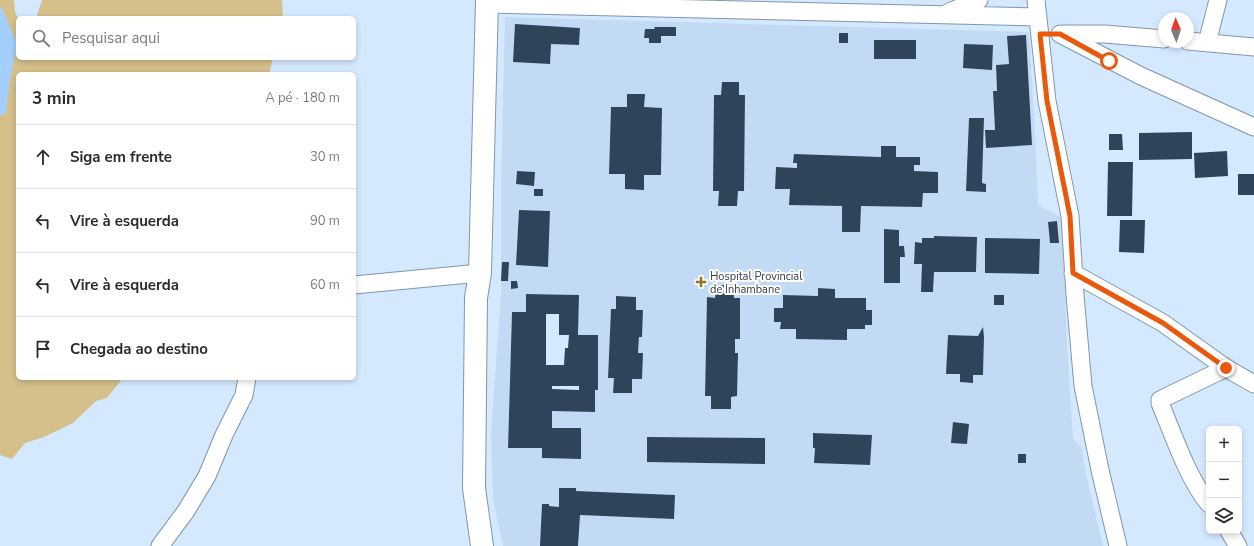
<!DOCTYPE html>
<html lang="pt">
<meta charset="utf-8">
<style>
body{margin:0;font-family:"Nunito Sans",sans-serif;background:#f2f2f3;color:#2b2b33}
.controls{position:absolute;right:12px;bottom:12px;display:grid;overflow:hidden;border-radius:6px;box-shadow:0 2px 6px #0003}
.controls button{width:36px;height:36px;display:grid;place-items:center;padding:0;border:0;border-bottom:1px solid #e1e1e2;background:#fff;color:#2b2b33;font:20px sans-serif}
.compass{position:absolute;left:1158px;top:12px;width:36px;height:36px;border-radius:50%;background:#fff;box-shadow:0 2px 6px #0003;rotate:358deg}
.stop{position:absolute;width:12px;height:12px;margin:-9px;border:3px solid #ea580c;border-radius:50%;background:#fff}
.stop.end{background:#ea580c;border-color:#fff;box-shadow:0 1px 4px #0008}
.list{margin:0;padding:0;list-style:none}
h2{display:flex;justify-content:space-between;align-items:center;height:52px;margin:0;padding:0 16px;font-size:17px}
h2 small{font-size:13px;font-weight:400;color:#7c7c81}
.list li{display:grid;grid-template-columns:26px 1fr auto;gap:12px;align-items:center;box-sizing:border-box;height:64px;padding:0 16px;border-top:1px solid #e1e1e2}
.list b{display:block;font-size:15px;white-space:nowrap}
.list em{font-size:13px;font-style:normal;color:#7c7c81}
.icon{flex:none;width:22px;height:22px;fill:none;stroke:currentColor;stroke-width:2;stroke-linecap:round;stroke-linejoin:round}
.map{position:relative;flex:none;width:1254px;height:546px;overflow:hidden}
.search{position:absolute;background:#fff;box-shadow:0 2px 6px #0003;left:16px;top:16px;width:340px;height:44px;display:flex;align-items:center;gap:10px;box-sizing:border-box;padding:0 14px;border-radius:6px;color:#7c7c81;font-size:15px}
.panel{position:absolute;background:#fff;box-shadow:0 2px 6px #0003;left:16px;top:72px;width:340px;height:308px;border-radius:6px}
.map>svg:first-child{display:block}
.built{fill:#c3daf4;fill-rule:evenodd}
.green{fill:#d5c08b}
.water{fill:#a2cffe}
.building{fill:#2f4458;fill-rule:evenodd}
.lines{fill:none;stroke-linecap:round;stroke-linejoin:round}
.minor-casing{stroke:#7f96ae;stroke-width:19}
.secondary-casing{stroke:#7f96ae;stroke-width:24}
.minor{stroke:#fff;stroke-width:17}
.secondary{stroke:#fff;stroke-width:22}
.route{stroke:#ea580c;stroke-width:5}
.poi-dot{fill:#94761d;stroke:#fff;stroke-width:1.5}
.labels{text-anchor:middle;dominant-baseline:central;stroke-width:4;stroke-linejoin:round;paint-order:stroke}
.poi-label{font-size:11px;fill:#323c46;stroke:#fff;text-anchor:start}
</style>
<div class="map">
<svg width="1254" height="546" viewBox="0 0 1254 546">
<rect width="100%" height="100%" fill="#d5e9fe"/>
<!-- built -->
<path class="built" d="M505,17L1029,32L1035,134L1038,205L1062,218L1067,344L1073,439L1082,448L1085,470L1103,546H578L580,515L674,519L675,495L576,491L575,488H560L559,507L542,504L540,546H503L493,499L491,432L501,294V187ZM515,24L580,28L579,45L551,44L550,64L513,62ZM655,27H676V36L644,38L645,29H655ZM1026,35L1032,145L986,148L985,130H995L993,91H997L996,65L1009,64L1007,36ZM916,40V59H874V41ZM964,44L993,45L992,69L963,68ZM722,82H739V95L745,96L744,191H738L737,206L719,205L714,95H721ZM627,94H644V107L662,108L661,175H644L643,190L625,189V174H609L611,107H627ZM969,118H984L982,183L986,184L985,192L966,191ZM881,146H896V157H920L914,165V171L938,172V193H923L922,207L861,206L860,232H842V206L789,205L790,189H775L776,167L797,168V163H794V154L881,157ZM517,171L535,172L534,185L516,184ZM519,210L550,211L547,267L516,265ZM1056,221L1058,242L1050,243L1048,222ZM884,230H899V246H904L905,257H900V283H884ZM934,236L977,237L976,272H934L933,292H922V264H914L915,243H922V238H934ZM985,238L1039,239V273H985ZM502,262H508V281H502ZM716,285H734V298H740V338L735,339V353L738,354L737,396L731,397V409L711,396H705L707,298H715ZM818,288L835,289V298H866V310H872V325H865L864,329H847L846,340L796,339V329H781V322H774V308H783V295L818,296ZM526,294L579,295L578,335L598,336V389L595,390V412L552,411V428H581V459L542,458V448H508L512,312H526ZM994,295L1004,296V305H994ZM617,296L636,297V310H643L642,337H639L638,353H643L642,379H632V393H614V378H608L611,309H616ZM983,328L984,337L983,375H973L972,383L960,382V374H947L948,335L978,336ZM953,422L969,424L967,444L951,443ZM814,433L871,435L870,465L815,463V448H813ZM648,437L765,438V464L648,462Z"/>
<!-- green -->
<path class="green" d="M0,0H14L15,12L18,18V58H273L269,74H18V378H123L107,398L96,401L73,423L44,437L25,443L12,459L0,455Z
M42,0H282L283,18H36Z"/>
<!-- water -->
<path class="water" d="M2,8L17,44L10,79L6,114L0,115V9Z"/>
<!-- building -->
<path class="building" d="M515,24L580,28L579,45L551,44L550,64L513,62Z
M654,27H676V36H661V43H649V38H644L645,29H655Z
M839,33H848V43H839Z
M1026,35L1032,145L986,148L985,130H995L993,91H997L996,65L1009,64L1007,36Z
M874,40H916V59H874Z
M964,44L993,45L992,70L963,68Z
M722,82H739V95H745L744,191H738L737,206H718L719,191H713L714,95H721Z
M627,94H645L644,107L662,108L661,175H644V190L625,189V174H609L611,107H627Z
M969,118H984L982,183L986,184V192L966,191Z
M1192,132V159L1139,160V133Z
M1109,134H1122L1123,150H1109Z
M881,146H896V157H920V165H914V171L938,172V193H923L922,207L861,206L860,232H842V206L789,205L790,189H775L776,167L797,168V163H793L794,154L881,157Z
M1227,151L1228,176L1195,178L1194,153Z
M1108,162H1133L1132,216H1107Z
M517,171L535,172L534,186L516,184Z
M1238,174H1254V195H1238Z
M534,189H543V196H534Z
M519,210L550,211L548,267L516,265Z
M1120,220H1145L1144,253L1119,252Z
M1057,221L1059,243H1050L1048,222Z
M884,229L899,230V246H904L905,257H900V283H884Z
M934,236L977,237L976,272H934L933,292H921L922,264H914L915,242L922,243V238H934Z
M985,238L1040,239L1039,274L985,273Z
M502,262H509L508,281H501Z
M511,281H517L518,288L511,289Z
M716,285H734V298H740V339H735V353H738L737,396L731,397V409H711V396H705L707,297L715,298Z
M818,288L835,289V298H866V310H872V325H865V329H847V340L796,339V329H780L781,322H774V308H783V295L818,296Z
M526,294L579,295L578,335H598V390H595V412L552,411V428H581V459L542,458V448H508L512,312H526ZM546,314H559V335H569L568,348H565L564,365H546ZM552,386H579V390L552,389Z
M994,295H1004V305H994Z
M616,296L636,297V310H643L642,337H639L638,353H643L642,379H632V393H613L614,378H608L611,309H616Z
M983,327L984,337L983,375H973V383L960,382V374H946L948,335L978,336Z
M953,422L969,424L967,444L951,443Z
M813,433L872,435L870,465L814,463L815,448H813Z
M647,437L765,438V464L647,462Z
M1018,454H1026V463H1018Z
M559,488H576V491L675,495L674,519L580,515L578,546H540L542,504H549V506L559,507Z"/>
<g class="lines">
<!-- minor casing -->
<g class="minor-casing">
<path id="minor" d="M1036,0L1047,101L1070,216L1075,295L1083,386L1100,470L1118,546
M487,4L1038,17
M949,12L979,0
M1060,34L1141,76L1254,127
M1064,34H1105L1164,39
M1188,41L1254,47
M1207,43L1218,0
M1073,273L1163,323L1226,368L1166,397L1160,400V403C1173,434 1188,479 1209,504
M354,285L480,273
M1226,368L1254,384
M1229,531L1238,546
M160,546L186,511L207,476L224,435L244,395L247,378"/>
</g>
<!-- secondary casing -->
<g class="secondary-casing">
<path id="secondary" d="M482,546L474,488L476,298L480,273L487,0"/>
</g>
<!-- minor -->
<use href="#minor" class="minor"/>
<!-- secondary -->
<use href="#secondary" class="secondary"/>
</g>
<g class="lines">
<!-- route -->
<path class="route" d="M1109,61L1060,34H1040L1047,101L1070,216L1073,273L1163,323L1226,368"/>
</g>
<!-- markers -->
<path class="poi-dot" d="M699 276h4v4h4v4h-4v4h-4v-4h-4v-4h4z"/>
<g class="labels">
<!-- poi labels -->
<g class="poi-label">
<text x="710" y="276">Hospital Provincial<tspan x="710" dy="13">de Inhambane</tspan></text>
</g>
</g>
</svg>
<div class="controls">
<button>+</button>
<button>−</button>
<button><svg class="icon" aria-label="layers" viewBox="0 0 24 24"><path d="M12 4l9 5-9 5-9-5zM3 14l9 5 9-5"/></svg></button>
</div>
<svg class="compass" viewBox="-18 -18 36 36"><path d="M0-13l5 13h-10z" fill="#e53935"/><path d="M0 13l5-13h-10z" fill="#7c7c81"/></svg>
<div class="stop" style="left:1109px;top:61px"></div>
<div class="stop end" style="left:1226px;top:368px"></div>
<div class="search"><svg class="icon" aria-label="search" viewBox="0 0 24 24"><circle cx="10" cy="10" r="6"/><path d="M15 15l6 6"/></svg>Pesquisar aqui</div>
<section class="panel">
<h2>3 min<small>A pé · 180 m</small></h2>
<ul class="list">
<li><svg class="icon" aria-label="ahead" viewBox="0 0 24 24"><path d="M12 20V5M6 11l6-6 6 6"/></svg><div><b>Siga em frente</b></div><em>30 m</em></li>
<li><svg class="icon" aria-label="left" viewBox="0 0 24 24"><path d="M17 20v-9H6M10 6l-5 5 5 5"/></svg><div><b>Vire à esquerda</b></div><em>90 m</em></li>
<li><svg class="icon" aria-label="left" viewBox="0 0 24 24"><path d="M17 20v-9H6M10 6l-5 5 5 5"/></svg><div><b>Vire à esquerda</b></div><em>60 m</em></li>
<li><svg class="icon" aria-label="arrive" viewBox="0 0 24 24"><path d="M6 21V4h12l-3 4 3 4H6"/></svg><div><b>Chegada ao destino</b></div></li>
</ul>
</section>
</div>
